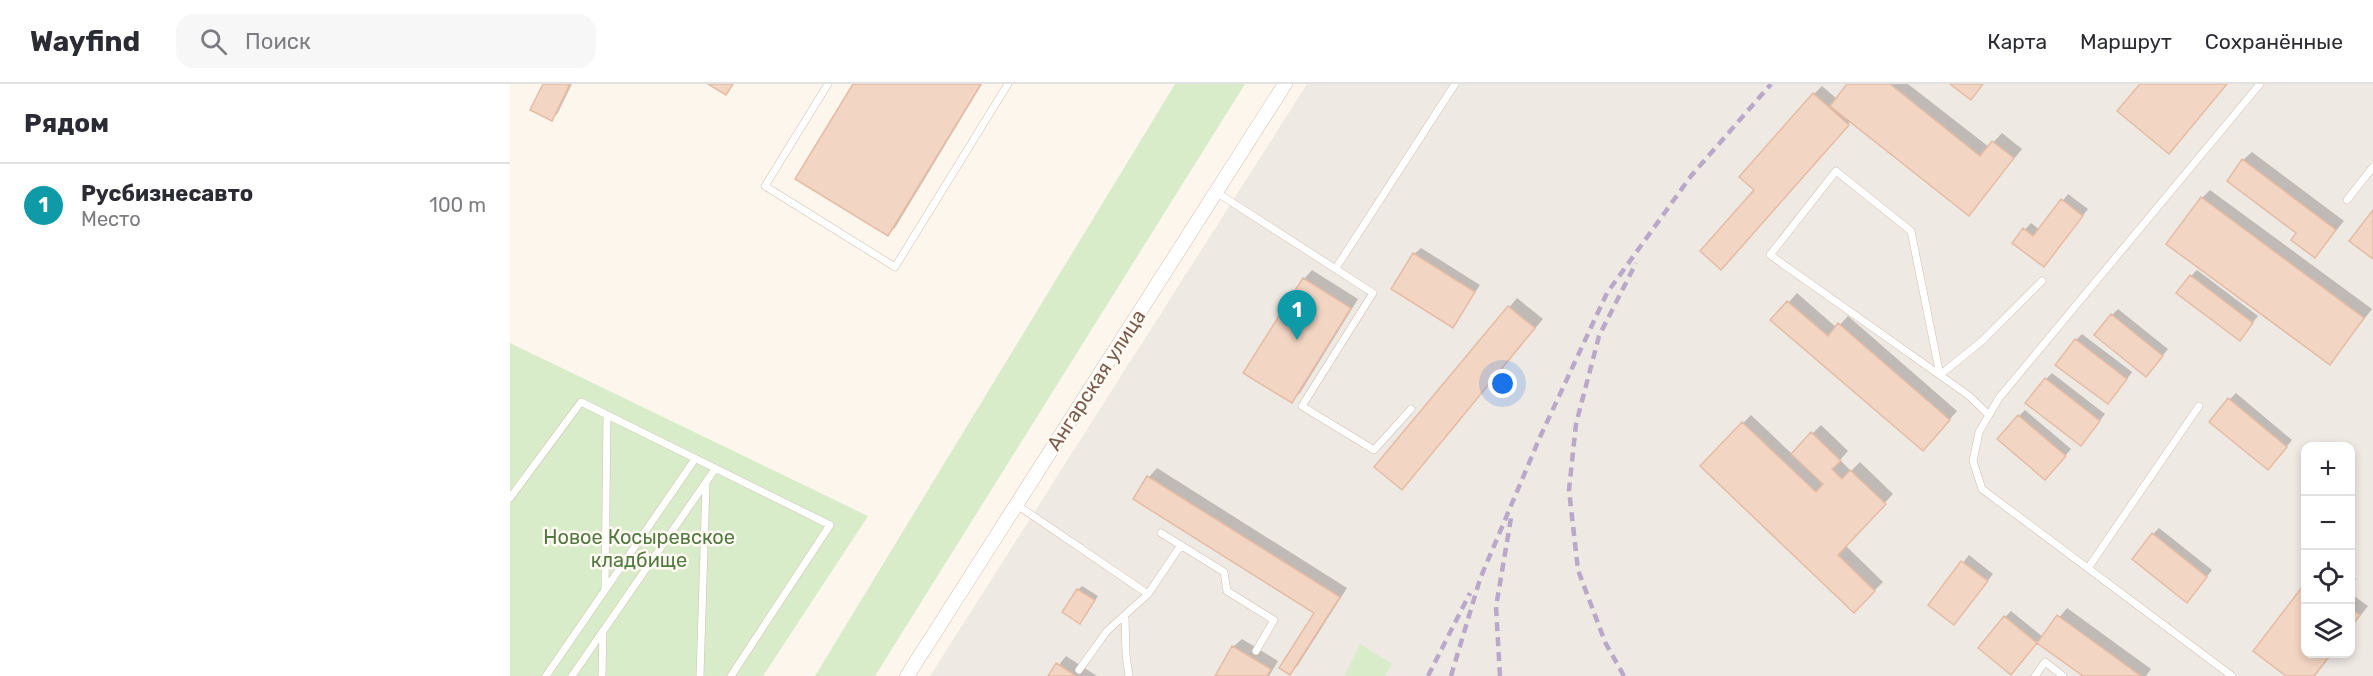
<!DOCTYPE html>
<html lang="ru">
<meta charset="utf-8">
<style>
body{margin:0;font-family:Rubik,sans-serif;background:#f7f7f7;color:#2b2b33}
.controls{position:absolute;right:18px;bottom:18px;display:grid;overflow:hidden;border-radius:12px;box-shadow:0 3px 9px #0003}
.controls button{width:54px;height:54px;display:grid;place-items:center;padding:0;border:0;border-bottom:2px solid #e1e1e2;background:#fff;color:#2b2b33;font:30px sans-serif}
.you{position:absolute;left:993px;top:300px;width:21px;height:21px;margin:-15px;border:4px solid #fff;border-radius:50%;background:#1a73e8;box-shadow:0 0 0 9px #1a73e833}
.badge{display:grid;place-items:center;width:39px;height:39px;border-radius:50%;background:#d93025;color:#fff;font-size:20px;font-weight:700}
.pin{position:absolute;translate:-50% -50px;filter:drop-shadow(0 2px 3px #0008)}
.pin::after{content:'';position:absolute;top:32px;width:21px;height:18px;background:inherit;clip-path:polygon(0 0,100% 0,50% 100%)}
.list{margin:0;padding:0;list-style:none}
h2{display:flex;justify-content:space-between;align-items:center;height:78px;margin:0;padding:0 24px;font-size:26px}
h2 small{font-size:20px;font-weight:400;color:#7c7c81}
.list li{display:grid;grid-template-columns:39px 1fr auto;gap:18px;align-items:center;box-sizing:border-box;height:84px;padding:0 24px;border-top:2px solid #e1e1e2}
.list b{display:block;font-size:22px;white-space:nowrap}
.list p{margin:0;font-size:20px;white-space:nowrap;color:#7c7c81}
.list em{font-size:20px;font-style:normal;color:#7c7c81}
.icon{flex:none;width:33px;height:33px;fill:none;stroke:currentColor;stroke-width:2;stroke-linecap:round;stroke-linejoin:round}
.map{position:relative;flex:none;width:1863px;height:592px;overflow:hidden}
header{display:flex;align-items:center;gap:36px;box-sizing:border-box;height:84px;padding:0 30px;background:#fff;border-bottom:2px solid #e1e1e2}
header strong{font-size:28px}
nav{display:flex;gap:33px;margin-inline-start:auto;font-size:21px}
.search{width:420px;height:54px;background:#f7f7f7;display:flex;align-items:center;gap:15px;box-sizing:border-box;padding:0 21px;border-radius:18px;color:#7c7c81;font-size:22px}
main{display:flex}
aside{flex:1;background:#fff}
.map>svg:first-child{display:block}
.industrial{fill:#efe9e4;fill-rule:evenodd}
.green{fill:#d8ecc9}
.shadow{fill:#0003}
.building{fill:#f3d5c3;stroke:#e6bba3;stroke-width:1.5}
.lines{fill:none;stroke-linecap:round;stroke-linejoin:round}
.lane-casing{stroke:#d1beb0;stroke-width:8}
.street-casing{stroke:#d1beb0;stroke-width:15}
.lane{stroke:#fff;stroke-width:7}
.street{stroke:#fff;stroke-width:14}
.rail{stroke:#b9a8c9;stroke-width:4.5;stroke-dasharray:9 6;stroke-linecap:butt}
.labels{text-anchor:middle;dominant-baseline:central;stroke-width:5;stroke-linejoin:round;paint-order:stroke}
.street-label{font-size:20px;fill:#7a5c4d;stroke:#fffaf3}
.park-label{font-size:20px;fill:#537a41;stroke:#fffaf3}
</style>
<header>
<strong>Wayfind</strong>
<div class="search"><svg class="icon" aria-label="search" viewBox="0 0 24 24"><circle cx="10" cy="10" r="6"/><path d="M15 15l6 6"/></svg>Поиск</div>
<nav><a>Карта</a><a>Маршрут</a><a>Сохранённые</a></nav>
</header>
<main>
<aside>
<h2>Рядом<small></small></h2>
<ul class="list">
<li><span class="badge" style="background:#0f9aa8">1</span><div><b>Русбизнесавто</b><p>Место</p></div><em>100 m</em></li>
</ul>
</aside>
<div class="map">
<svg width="1863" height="592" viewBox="0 0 1863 592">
<rect width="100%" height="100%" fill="#fdf6ec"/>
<!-- industrial -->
<path class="industrial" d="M797,0H1863V592H420ZM1796,362H1840V570H1796Z"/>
<!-- green -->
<path class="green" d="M665,0H735L365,592H305Z
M0,259L358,432L253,592H0Z
M850,560L882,580L875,592H834Z"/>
<!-- shadow -->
<path class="shadow" d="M34,0H62L48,29L42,35Z
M344,0H472L385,144L378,150Z
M1339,0H1398L1479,63L1492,49L1512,65L1467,121L1341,37L1220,175L1246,106L1304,10L1312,2L1327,15Z
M1742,68L1834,137L1805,172L1733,76Z
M1700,106L1862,225L1820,279L1692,114Z
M1558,110L1578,125L1534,181L1504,158L1521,139L1530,146Z
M911,164L970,201L943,242L904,170Z
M802,186L848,215L790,309L781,317L794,195Z
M1687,186L1748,232L1730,255L1681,192Z
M1287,209L1327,244L1338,232L1447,327L1421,357L1263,236Z
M1007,214L1033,235L900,395L866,383Z
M1608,225L1658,265L1642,285L1602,231Z
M1572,250L1622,288L1604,312L1566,256Z
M1542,289L1595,330L1577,353L1536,295Z
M1726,309L1782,356L1764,378L1720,315Z
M1515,326L1561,365L1541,388L1509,332Z
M1241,331L1282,370L1311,341L1338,367L1330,376L1341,387L1350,378L1383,410L1335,461L1373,498L1344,527L1192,382Z
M647,384L837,504L788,581L780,589L806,529L625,415L639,393Z
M1649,444L1702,486L1683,510L1643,450Z
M1459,471L1483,490L1444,539L1420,520Z
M1840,490L1846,495L1840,502Z
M572,502L588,512L570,538L568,506Z
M1840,509L1858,522L1840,545Z
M1557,524L1641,585L1636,592H1576L1527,557L1507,582L1495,533L1501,527L1533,553Z
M732,555L768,577L759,592H706L723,563Z
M1796,570H1822L1805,592H1779Z
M556,572L587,592H540Z"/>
<!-- building -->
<path class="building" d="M33,0H60L42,37L20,26Z
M198,0H223L216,11Z
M343,0H471L378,152L285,95Z
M1337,0H1380L1470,72L1482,57L1504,74L1459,132L1320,22Z
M1440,0H1473L1461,16Z
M1630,0H1717L1659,70L1607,27Z
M1303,9L1339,41L1211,186L1190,167L1244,106L1229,93Z
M1732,75L1826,146L1805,174L1781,156L1786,149L1717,97Z
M1691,113L1854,234L1820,281L1656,160Z
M1551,115L1573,132L1534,183L1502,159L1513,144L1523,152Z
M1863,126V175L1839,157Z
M903,169L965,208L943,244L881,205Z
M1680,191L1743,239L1730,257L1666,209Z
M793,194L841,224L782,319L733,289Z
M1277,217L1318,252L1328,239L1440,336L1413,367L1260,236Z
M998,222L1025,244L892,406L864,383Z
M1601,230L1653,272L1636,293L1584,251Z
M1565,255L1617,295L1598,320L1545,281Z
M1535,294L1590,337L1571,362L1515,319Z
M1718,314L1777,363L1758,386L1699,338Z
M1508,331L1556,372L1535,396L1487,355Z
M1232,338L1306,408L1313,400L1281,370L1301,348L1331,377L1322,385L1332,395L1340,386L1376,420L1328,471L1365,507L1344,529L1190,382Z
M637,392L830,513L780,591L769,584L804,529L623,415Z
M1642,449L1697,493L1677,519L1622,475Z
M1451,477L1478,497L1444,541L1418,521Z
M1796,498V570H1821L1804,592H1776L1743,567Z
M567,505L585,516L570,540L552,528Z
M1840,524L1850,531L1840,544Z
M1547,531L1631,592H1573L1527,559Z
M1494,532L1527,559L1501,591L1468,564Z
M722,562L761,585L757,592H705Z
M546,579L566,592H538Z"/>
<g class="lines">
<!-- lane casing -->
<g class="lane-casing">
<path id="lane" d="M318,0L255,102L385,183L498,0
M706,108L863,209L792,322L864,366L901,325
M1837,116L1863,83
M826,184L945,0
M1479,331L1458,311L1260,171L1326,87L1401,147L1430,291L1472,257L1532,197
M0,414L71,318L320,441L221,592
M507,421L638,510L671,461
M651,449L714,488L717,507L764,536L746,567
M1578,484L1689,322
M95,506L97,332
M615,531L616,571L619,592
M569,586L597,547L638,510
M36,592L185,375
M62,592L205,385
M92,592L93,547
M190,592L196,400
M1525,592L1535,578L1553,592
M1722,592L1472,405L1463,377L1469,348L1489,314L1750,0"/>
</g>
<!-- street casing -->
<g class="street-casing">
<path id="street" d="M397,592L775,0"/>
</g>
<!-- lane -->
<use href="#lane" class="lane"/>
<!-- street -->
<use href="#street" class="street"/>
<!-- rail -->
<path class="rail" d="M918,592L960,509
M941,592L970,495L1030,353L1097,209L1181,92L1261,0
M990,592L986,523L1001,434
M1114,592L1095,558L1068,486L1059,406L1066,340L1089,252L1126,179"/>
</g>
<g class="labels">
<!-- street labels -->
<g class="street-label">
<text transform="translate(586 296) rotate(-57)">Ангарская улица</text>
</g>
<!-- park labels -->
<g class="park-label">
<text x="129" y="453">Новое Косыревское<tspan x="129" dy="23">кладбище</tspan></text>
</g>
</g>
</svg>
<div class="controls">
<button>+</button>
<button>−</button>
<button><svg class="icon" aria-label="locate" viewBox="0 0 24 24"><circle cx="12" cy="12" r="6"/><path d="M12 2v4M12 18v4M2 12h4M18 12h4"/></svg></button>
<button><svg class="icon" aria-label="layers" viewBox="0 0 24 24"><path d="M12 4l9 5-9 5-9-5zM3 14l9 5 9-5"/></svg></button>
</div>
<div class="you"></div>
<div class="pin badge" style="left:787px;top:256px;background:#0f9aa8">1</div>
</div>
</main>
